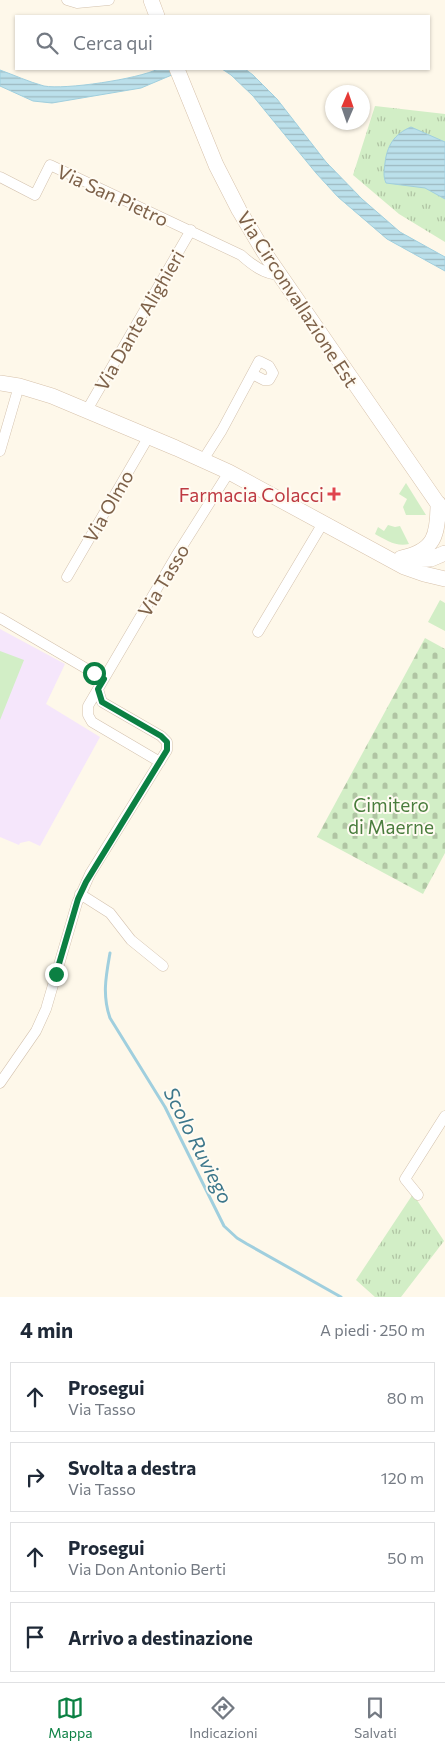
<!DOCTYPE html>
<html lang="it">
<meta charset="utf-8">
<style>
body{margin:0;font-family:Commissioner,sans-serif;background:#f2f2f3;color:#1f2937}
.compass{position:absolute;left:325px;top:85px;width:45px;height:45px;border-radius:50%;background:#fff;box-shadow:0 1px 4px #0004;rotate:2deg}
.stop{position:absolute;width:15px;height:15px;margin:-11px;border:4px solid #0b8043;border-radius:50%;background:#fff}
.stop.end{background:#0b8043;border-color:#fff;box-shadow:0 1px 5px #0008}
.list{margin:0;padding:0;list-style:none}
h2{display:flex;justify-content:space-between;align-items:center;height:65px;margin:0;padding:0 20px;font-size:21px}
h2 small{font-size:16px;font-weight:400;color:#747a83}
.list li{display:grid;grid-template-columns:32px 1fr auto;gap:15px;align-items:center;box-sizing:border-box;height:70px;margin:0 10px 10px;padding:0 10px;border:1px solid #e0e1e3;border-radius:0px}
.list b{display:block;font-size:19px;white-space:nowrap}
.list p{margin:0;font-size:16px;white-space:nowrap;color:#747a83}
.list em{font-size:16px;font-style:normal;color:#747a83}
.icon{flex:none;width:28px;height:28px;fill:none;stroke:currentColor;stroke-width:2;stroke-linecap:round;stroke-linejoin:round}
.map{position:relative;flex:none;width:445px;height:1297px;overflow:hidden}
.search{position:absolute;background:#fff;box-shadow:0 1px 4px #0004;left:15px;right:15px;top:15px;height:55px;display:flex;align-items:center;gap:12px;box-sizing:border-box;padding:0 18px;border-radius:0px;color:#747a83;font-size:19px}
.sheet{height:385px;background:#fff}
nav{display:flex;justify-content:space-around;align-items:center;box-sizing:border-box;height:70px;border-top:1px solid #e0e1e3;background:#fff;font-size:14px;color:#747a83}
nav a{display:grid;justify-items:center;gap:2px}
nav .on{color:#0b8043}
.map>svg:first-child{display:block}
.education{fill:#f5e6fb}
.grass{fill:#d2eec6}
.cemetery{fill:url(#cemetery-stones)}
.park{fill:url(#park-tufts)}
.water{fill:url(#water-rules);stroke:#a0cfde}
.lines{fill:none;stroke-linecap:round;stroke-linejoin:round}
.stream{stroke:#a0cfde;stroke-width:3}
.street-casing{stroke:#d3c1ad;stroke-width:11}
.secondary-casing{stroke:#d7c2ab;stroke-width:16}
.street{stroke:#fff;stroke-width:10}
.secondary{stroke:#fff;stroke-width:15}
.route{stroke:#0b8043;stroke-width:6}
.health-dot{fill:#e0444e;stroke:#fffbf2;stroke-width:2}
.labels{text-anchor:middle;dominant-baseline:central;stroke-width:4;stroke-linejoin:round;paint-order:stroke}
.street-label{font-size:19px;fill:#7d6149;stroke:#fffbf2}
.health-label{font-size:19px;fill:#be3a42;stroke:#fffbf2;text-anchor:end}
.park-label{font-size:19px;fill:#4a7d3d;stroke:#fffbf2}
.water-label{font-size:20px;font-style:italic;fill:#3d778b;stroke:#fffbf2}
</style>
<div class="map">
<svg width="445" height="1297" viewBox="0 0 445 1297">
<defs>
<pattern id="cemetery-stones" width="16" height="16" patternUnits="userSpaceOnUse" patternTransform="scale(1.25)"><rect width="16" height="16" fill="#d2eec6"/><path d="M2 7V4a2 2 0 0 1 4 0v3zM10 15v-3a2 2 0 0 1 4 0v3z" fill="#b0c4a3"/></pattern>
<pattern id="park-tufts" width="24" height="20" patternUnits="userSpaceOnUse" patternTransform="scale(1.25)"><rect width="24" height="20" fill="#d2eec6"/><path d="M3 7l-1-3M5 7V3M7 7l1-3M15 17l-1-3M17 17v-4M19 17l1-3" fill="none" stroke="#b0c4a3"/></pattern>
<pattern id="water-rules" width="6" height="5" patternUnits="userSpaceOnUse" patternTransform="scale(1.25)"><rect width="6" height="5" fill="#bbe0eb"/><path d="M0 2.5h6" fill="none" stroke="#9db9c0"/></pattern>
</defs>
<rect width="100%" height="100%" fill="#fef8ea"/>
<!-- education -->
<path class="education" d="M0,629L65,664L46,704L100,737L40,846L29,841L20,843L19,845L0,837Z"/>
<!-- grass -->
<path class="grass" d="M406,483L426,515H406L403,507L407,499L399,494Z
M388,525L395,527L400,526L409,544C396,547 386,540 375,534L378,527L384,531Z
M440,600L445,603V631L428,622Z
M0,651L24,660L0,720Z"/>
<!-- cemetery -->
<path class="cemetery" d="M425,638L445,649V853L423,894L317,837Z"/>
<!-- park -->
<path class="park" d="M375,106L445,114V242L399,214L353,175Z
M413,1194L444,1241L401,1297H375L356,1280Z"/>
<!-- water -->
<path class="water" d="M158,69H186L141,88L52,103L33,101L0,86V70C14,75 29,82 44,86C65,90 138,79 158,69Z
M222,69H245L253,75L277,99L326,162L362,199L400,232L445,257V271L387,239L338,197L316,173L253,96L231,75Z
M411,127L445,142V199L425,188L386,183C383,176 384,171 385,163C387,146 394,134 411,127Z"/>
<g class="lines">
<!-- stream -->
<path class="stream" d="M110,953C106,976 102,995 110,1018L165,1107L224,1226L237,1238L247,1244L341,1297"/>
<!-- street casing -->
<g class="street-casing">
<path id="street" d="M67,0L77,3L109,0
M0,177L35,195L50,165L241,255C252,265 264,274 279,275
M87,410L191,230
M0,451L19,386
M203,460L222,430L259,361L269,366L273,373L269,380H264L252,374
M67,577L149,436
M0,618L104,679
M258,632L323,523
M160,762L92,722L88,715V706L176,556L229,472
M80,894L110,913L131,940L163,966
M0,1083L36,1031L46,1009L77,903L90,874L167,750V742L161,736L102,702L98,689
M418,1195L405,1179L445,1116"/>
</g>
<!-- secondary casing -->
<g class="secondary-casing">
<path id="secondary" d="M151,0L157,16
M177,69L216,165L239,210L264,252L445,514
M0,383L19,386L52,396L176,448L229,472L404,567L424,574L445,579
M401,558C435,551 438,535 438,503
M410,560L431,559L445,553"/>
</g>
<!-- street -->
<use href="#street" class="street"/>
<!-- secondary -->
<use href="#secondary" class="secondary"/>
</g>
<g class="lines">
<!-- route -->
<path class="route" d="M56,974L78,899L86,882L167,750V742L161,736L102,702L98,689L104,679L94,673"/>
</g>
<!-- markers -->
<path class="health-dot" d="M331.5 486.5h5v5h5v5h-5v5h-5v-5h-5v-5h5z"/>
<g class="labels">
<!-- street labels -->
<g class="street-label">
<text transform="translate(113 195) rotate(25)">Via San Pietro</text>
<text transform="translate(298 299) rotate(57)">Via Circonvallazione Est</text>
<text transform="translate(139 320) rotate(-60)">Via Dante Alighieri</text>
<text transform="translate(108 506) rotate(-60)">Via Olmo</text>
<text transform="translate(163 580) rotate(-59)">Via Tasso</text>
</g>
<!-- health labels -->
<g class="health-label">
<text x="324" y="494">Farmacia Colacci</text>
</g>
<!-- park labels -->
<g class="park-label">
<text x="391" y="804">Cimitero<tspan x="391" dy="22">di Maerne</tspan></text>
</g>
<!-- water labels -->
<g class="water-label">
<text transform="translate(199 1145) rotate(63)">Scolo Ruviego</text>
</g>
</g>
</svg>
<svg class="compass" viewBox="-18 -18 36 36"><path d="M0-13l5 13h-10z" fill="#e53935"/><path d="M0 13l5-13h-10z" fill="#747a83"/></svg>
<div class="stop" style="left:94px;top:673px"></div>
<div class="stop end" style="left:56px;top:974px"></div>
<div class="search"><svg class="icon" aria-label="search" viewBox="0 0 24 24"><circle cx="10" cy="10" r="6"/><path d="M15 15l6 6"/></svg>Cerca qui</div>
</div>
<section class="sheet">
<h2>4 min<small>A piedi · 250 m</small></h2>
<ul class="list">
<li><svg class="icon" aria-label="ahead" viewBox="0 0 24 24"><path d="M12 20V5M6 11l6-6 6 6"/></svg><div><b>Prosegui</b><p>Via Tasso</p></div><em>80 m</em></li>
<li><svg class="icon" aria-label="right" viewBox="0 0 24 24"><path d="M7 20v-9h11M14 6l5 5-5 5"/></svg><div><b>Svolta a destra</b><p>Via Tasso</p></div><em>120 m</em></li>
<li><svg class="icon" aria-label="ahead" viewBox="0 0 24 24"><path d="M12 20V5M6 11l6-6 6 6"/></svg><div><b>Prosegui</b><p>Via Don Antonio Berti</p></div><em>50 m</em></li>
<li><svg class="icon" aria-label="arrive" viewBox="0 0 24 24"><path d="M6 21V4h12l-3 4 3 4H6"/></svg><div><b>Arrivo a destinazione</b></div></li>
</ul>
</section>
<nav>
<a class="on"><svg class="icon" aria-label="map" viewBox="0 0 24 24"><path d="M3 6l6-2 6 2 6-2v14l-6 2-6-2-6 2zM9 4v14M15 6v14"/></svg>Mappa</a>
<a><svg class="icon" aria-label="directions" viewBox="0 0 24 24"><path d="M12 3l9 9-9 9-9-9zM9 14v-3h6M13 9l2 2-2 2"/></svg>Indicazioni</a>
<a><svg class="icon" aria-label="saved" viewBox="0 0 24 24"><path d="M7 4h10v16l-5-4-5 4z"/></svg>Salvati</a>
</nav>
